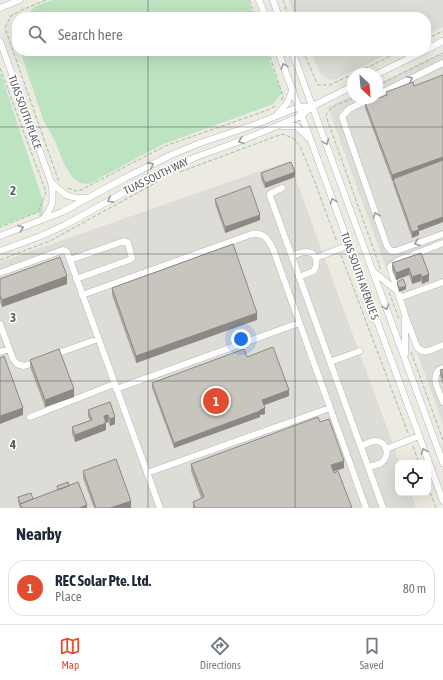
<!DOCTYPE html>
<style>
body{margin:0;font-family:"Asap Condensed",sans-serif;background:#f6f6f7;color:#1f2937}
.controls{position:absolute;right:12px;bottom:12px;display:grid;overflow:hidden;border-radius:8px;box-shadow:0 4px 16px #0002}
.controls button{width:36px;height:36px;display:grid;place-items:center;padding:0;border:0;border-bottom:1px solid #e0e1e3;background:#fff;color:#1f2937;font:20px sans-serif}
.compass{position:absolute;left:347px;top:68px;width:36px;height:36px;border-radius:50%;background:#fff;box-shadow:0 4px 16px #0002;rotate:154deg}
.you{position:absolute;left:241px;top:339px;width:14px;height:14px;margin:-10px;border:3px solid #fff;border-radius:50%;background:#1a73e8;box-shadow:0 0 0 6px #1a73e833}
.badge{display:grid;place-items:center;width:26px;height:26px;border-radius:50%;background:#e24d31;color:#fff;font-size:13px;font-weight:700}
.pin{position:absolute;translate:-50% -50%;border:2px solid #fff;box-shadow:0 1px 4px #0006}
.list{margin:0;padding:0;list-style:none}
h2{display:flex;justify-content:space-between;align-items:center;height:52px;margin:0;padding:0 16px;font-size:17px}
h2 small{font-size:13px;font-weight:400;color:#747a83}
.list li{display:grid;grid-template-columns:26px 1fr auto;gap:12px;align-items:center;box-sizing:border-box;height:56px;margin:0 8px 8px;padding:0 8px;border:1px solid #e0e1e3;border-radius:16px}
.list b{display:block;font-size:15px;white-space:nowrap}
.list p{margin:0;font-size:13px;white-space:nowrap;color:#747a83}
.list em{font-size:13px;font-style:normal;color:#747a83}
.icon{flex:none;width:22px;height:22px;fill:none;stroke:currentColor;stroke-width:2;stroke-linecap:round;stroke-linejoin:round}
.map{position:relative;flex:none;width:443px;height:508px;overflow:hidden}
.search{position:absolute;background:#fff;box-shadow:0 4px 16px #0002;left:12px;right:12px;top:12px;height:44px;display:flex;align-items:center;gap:10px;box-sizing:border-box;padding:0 14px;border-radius:16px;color:#747a83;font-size:15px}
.sheet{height:116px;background:#fff}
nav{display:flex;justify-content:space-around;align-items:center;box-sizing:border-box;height:56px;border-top:1px solid #e0e1e3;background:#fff;font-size:11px;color:#747a83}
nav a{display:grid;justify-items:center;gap:2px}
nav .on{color:#e24d31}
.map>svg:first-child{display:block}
.industrial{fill:#dedcd6}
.green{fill:#bee3c1}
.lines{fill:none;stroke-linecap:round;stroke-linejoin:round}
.minor-casing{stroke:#b7b8bd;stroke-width:7}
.path{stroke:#98c3a8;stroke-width:1;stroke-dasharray:4 2;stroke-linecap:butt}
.minor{stroke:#fff;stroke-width:6}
.wall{fill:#aca9a3}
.shaded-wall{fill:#8c8985}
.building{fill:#c8c4be;stroke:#8c8985}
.oneway{stroke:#9c9da0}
.grid{fill:none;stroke:#5a5c61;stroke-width:1;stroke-opacity:0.55}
.labels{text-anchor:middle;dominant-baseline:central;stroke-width:3;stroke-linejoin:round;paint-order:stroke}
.street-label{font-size:11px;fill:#5a5c61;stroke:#fff}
.grid-label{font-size:13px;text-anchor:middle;font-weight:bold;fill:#5a5c61;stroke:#fff;stroke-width:3;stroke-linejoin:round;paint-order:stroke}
</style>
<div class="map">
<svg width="443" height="508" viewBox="0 0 443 508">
<rect width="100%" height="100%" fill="#eceae1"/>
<!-- industrial -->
<path class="industrial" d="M289,0H443V27L426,35V17H295Z
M310,51H394L336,79L331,80L325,78L320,73Z
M443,52V424L328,107L353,95V98H377V84Z
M289,161L400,463H398V493H411L416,508H0V262Z"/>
<!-- green -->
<path class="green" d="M52,0H248L254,17H23L32,10L34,7Z
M20,51H266L282,93L273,104L161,145L89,184L80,183L72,177L63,162L55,141L43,119Z
M0,71L43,201L42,221L38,212L0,226Z"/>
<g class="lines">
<!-- minor casing -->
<g class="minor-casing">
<path id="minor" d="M259,0L266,17
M273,0L279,17
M0,8L20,0
M0,41L51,182C54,199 54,206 43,219
M426,50L443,41
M278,51L443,501
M292,51L443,463
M377,74L424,51
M377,95L443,63
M372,98L349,109L342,117L387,246L391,251H396L443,234
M277,115L287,103L293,90
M282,126H296L308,137
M51,182C63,193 67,199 85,198
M282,188L270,194V196L383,508
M0,236L62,212L125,178L171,155L200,143L254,125L299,107L313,106
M443,243L397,261L390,267L405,315L417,347C423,356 434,348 443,345
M0,251L41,236L65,225L147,180L196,157L243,140L296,118L302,115L313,106L353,86
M292,256C296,255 300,252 305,252C316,251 319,262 314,271L299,277
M316,258L349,245
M70,260L124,241L128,243L132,258L129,260L76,279
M374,272L396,290
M0,273L60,251L64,250L67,252L160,508
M82,295L252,234C264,232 268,239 273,249L366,508
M399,298L443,282
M405,319V354
M0,324L13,359L17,364L24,366L37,362
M0,352L9,349
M53,355L98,339
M330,362L360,351
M443,368C428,374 439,391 443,402
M116,389L299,323
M30,417L114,384
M361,446C365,444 371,441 376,441C388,442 390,457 381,463C377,465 372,466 368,467
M386,449L419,436
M147,473L330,408"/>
</g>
<!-- path -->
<path class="path" d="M46,0L24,9L11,16L5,28L59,182
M249,0L256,17
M283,0L289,17
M426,39L443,31
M268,51L283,96L281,101
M303,51L318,85H330L353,74
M0,68L46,192L38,212L0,227
M354,74L401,51
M377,86L443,53
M353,98C345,102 328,106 326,116L381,270
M180,172L282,134L293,138L300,146L314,180L337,242
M68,188L76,191H79L165,146L268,110L277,105
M341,255L408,433
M0,260L50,241L157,182
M389,292L399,319
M411,352L443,440
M413,446L419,463
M428,487L436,508"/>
<!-- minor -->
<use href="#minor" class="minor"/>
</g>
<!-- wall -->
<path class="wall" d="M443,75V222L419,231V235L412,238L393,184V181H392L365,108V103L386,95V92L414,86Z
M261,173L295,177L265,188L261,179Z
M215,199L260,220L225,233L215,204Z
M421,253L429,281L422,284L421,281L412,284L409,275L396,280L392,270V263Z
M0,279L67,284L2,307L0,302Z
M397,282L406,289L399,292L397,285Z
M112,288L257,320L136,363L112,295Z
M247,357L289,396L264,405L265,414L260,415V417L174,448L152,388V383Z
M30,360L74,397L45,407L30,367Z
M443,369V384L440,376V370Z
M110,402L115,424L110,426L108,422L106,423V430L75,442L72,434V427L90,420L88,417V410Z
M191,464L344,468L333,472L352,508H193V502L201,498L191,471Z
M83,471L131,508H94L83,478Z
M57,486H69L87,508H20L18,501V497L33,499L57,490Z"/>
<!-- shaded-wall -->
<path class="shaded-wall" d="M443,157V162L393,179V181H392V175Z
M295,172V177L265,188V183Z
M260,215V220L225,233V227Z
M443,217V222L419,231V235L412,238V232L418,226Z
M409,268V275L396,280V273Z
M421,274V281L412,284V277Z
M429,274V281L422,284V277Z
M67,276V284L2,307V300Z
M406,286V289L399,292V288Z
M257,313V320L136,363V356Z
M74,389V397L45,407V400Z
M289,390V396L262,406V400Z
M23,408V415L0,424V416Z
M265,408V414L260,415V417L174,448V443Z
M108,415V422L104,423V416Z
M115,417V424L110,426V419Z
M106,423V430L75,442V435Z
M344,461V468L331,472V465Z
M131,501V508H110Z
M87,505V508H79Z"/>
<!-- building -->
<path class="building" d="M443,75V157L392,175L365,103L387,95L386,92L413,82L414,86Z
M443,160V217L418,226L419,230L412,232L393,179Z
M291,162L295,172L265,183L261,173Z
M250,186L260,215L225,227L215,199Z
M233,244L257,313L136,356L112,288Z
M421,253L429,274L422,277L421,274L412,277L409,268L396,273L392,263Z
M60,257L67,276L2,300L0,295V279Z
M403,279L406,286L399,288L397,282Z
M273,347L289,390L262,400L265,408L260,410V411L174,443L152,383L244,349L247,357Z
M59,349L74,389L45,400L30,360Z
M4,356L23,408L0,416V358Z
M443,369V378L440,370Z
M110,402L115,417L110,419L108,415L104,416L106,423L75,435L72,427L92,420L88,410Z
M318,417L320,422L329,419L344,461L331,465L334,473L338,471L352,508H195L193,502L204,497L191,464Z
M116,459L131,501L110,508H96L83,471Z
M68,482L69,486L58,490L57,486Z
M78,482L87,505L79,508H22L20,504Z
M31,493L33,499L20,504L18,497Z"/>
<!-- one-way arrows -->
<defs><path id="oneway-chevron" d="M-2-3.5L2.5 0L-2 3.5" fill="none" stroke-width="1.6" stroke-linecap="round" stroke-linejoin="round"/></defs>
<g class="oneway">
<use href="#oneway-chevron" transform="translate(284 66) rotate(-110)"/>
<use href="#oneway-chevron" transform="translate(410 79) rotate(-26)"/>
<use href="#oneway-chevron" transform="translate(241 141) rotate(160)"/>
<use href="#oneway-chevron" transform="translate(326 142) rotate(70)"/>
<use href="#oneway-chevron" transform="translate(151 165) rotate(-27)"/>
<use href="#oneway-chevron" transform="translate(110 200) rotate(151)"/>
<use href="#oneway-chevron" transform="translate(333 201) rotate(-110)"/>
<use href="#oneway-chevron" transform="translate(376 215) rotate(-109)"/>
<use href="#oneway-chevron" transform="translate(21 228) rotate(-20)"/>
<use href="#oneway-chevron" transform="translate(417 243) rotate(160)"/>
<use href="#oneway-chevron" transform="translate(386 307) rotate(70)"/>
<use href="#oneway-chevron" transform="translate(424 451) rotate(-111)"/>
</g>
<!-- grid -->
<path class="grid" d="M148,0V17M295,0V17M148,51V508M295,51V508M0,127H443M0,254H443M0,381H443"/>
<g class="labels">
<!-- street labels -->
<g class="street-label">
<text transform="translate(25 112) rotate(70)">TUAS SOUTH PLACE</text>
<text transform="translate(156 176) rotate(-26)">TUAS SOUTH WAY</text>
<text transform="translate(360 276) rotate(70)">TUAS SOUTH AVENUE 5</text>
</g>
</g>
<g class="grid-label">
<text x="13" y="195">2</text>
<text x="13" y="322">3</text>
<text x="13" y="449">4</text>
</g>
</svg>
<div class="controls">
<button><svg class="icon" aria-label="locate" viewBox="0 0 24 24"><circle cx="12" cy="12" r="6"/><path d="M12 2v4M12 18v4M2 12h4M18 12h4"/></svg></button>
</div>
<svg class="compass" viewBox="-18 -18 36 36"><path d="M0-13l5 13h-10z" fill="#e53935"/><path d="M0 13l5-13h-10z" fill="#747a83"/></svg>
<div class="you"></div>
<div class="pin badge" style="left:216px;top:401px">1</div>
<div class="search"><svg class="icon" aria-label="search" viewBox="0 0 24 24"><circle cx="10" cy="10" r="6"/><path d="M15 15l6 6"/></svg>Search here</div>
</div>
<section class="sheet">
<h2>Nearby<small></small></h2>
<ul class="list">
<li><span class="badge">1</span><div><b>REC Solar Pte. Ltd.</b><p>Place</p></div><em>80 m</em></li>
</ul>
</section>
<nav>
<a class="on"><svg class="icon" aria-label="map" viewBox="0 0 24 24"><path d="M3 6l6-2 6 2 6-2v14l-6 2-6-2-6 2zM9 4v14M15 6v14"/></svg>Map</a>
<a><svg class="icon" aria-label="directions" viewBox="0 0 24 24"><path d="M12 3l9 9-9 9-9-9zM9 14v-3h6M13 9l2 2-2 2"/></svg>Directions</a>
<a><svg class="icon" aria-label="saved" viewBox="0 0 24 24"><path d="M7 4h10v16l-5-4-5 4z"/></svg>Saved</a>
</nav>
